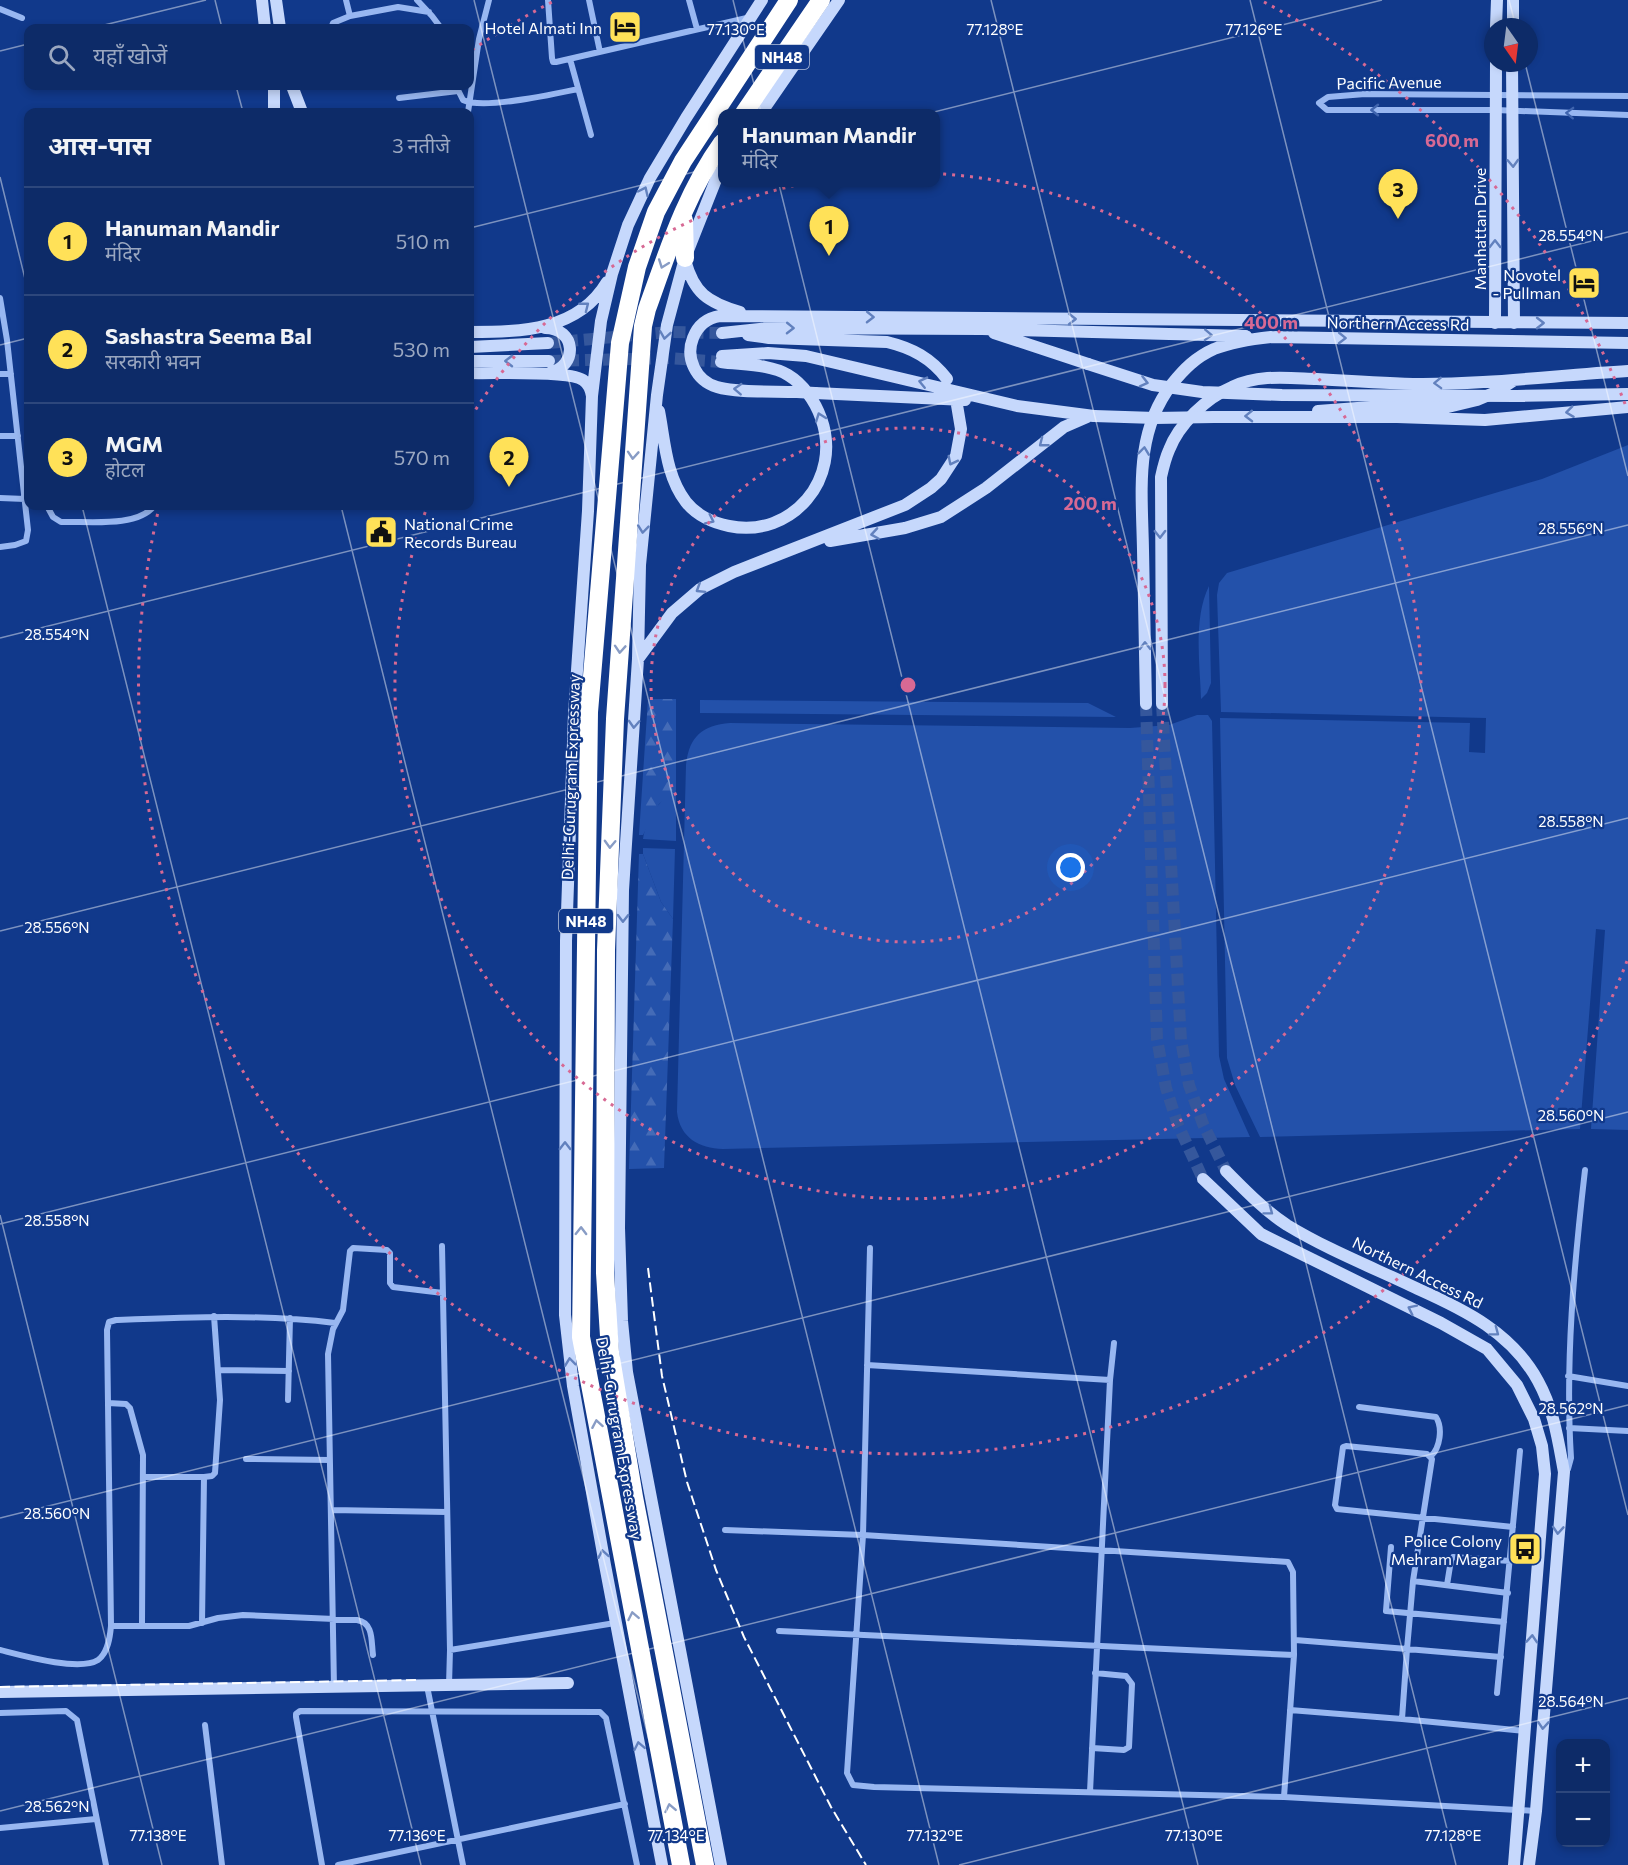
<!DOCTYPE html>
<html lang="hi">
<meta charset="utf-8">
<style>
body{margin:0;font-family:Commissioner,"Noto Sans Devanagari",sans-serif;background:#16336e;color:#f1f3f6}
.controls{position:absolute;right:18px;bottom:18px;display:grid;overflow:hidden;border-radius:12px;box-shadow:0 3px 9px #0003}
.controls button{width:54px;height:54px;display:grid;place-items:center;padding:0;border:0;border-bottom:2px solid #2d477c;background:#0d2b68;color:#f1f3f6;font:30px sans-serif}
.compass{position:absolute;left:1484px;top:18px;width:54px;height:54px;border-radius:50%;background:#0d2b68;box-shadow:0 3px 9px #0003;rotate:166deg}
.you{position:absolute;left:1071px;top:868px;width:21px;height:21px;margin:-15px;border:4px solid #fff;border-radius:50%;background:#1a73e8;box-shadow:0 0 0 9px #1a73e833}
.badge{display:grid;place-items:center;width:39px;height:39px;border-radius:50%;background:#ffe158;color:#111;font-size:20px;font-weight:700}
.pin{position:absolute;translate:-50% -50px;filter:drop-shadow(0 2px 3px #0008)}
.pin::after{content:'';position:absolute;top:32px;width:21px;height:18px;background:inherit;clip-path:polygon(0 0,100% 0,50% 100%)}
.popup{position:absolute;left:718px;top:109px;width:222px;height:78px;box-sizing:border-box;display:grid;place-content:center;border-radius:12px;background:#0d2b68;filter:drop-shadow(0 2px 4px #0005);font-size:20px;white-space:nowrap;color:#9aa7c0}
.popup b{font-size:22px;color:#f1f3f6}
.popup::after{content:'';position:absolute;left:50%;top:100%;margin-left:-12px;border:12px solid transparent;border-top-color:#0d2b68}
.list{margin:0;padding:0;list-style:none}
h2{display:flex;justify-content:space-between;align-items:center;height:78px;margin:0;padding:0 24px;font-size:26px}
h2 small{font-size:20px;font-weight:400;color:#9aa7c0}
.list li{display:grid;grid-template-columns:39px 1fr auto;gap:18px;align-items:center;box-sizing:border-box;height:108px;padding:0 24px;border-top:2px solid #2d477c}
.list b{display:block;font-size:22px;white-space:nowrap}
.list p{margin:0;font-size:20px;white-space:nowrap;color:#9aa7c0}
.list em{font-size:20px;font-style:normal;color:#9aa7c0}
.icon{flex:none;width:33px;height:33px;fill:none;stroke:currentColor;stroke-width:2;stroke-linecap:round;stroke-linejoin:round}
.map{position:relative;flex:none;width:1628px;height:1865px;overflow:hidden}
.search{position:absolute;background:#0d2b68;box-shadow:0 3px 9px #0003;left:24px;top:24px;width:450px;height:66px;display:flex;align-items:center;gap:15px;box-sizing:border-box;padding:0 21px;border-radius:12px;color:#9aa7c0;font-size:22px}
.panel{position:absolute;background:#0d2b68;box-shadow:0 3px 9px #0003;left:24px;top:108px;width:450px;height:402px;border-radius:12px}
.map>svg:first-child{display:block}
.green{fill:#2351aa}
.forest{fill:url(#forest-firs)}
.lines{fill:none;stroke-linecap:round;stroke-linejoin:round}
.secondary-tunnel{stroke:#35579c;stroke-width:12;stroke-dasharray:12 6;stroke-linecap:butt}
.street{stroke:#98b7f1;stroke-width:6}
.secondary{stroke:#c6d8fc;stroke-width:12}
.highway{stroke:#fff;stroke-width:18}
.rail{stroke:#fff;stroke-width:2;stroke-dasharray:10 4.5;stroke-linecap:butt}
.secondary-bridge{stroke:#c6d8fc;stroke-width:12}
.oneway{stroke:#4065af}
.oneway2{stroke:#6281be}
.oneway3{stroke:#889cc5}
.ticks{fill:none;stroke:#fff;stroke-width:1.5;stroke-opacity:0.45}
.ring{fill:none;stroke:#d76994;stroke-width:3;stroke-dasharray:3 6}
.labels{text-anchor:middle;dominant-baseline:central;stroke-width:4.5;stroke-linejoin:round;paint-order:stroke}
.shield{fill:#11398b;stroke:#b8c4dc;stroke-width:1.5}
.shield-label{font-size:15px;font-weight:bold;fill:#fff}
.poi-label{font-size:16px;fill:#fff;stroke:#11398b;text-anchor:end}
.street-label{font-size:16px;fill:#fff;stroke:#11398b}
.ticks-label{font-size:15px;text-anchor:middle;fill:#fff;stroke:#11398b;stroke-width:4.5;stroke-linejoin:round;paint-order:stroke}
.centre{fill:#d76994;stroke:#11398b;stroke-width:3}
.ring-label{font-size:18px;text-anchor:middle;font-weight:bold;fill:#d76994;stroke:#11398b;stroke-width:4.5;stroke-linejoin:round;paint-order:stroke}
</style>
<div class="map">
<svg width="1628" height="1865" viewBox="0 0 1628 1865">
<defs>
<pattern id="forest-firs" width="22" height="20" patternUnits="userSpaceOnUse" patternTransform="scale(1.5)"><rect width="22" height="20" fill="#2351aa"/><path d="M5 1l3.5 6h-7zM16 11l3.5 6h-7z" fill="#446bb7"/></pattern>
</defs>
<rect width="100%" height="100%" fill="#11398b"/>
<!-- green -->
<path class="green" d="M1628,445V1130L1591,1129L1605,930L1596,929L1580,1129L1260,1137L1235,1085L1227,1058L1220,718L1470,723L1469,752L1485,753L1486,718L1221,712L1217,595L1219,583L1227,573L1542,479Z
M1209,586L1211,683L1207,693L1201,699C1200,663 1193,619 1209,586Z
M700,700L1088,703L1116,717L700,713Z
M1197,715H1208L1212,721L1219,1056L1224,1079L1250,1137L723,1149C699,1148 680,1138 677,1112L686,765C689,737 702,725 730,723L1130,728L1169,725Z
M676,790V841L643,839C646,820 659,799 676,790Z
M643,848L675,849L673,919L661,902L643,854Z"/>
<!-- forest -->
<path class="forest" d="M648,699H676V790L659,804L643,835H639Z
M639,854H643L661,902L673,919L664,1168L629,1169Z"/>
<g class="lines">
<!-- secondary-tunnel -->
<path class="secondary-tunnel" d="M548,343L669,332L722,333
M549,361L669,358L721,362
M1146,704L1157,1039L1166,1088L1178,1125L1203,1179
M1162,704L1181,1040L1189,1085L1203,1124L1226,1171"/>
<!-- street -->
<path class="street" d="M417,0L432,16L441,28
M548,0L552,58L553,62H556L751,17
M589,0L600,52
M689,0L697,29
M0,9L22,18
M350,16L398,7L429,12
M331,28L333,23L350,16L346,0
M570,59L591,135
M456,86L463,100C483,110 554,94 578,89
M1628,96L1365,94L1328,97L1319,103L1327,110H1496L1628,115
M399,98L458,91
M468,112L479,39L489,0
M0,298L7,340L28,530L26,541L15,545L0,547
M0,374H11
M0,436H18
M0,498L25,499
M47,506L53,517L61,522C87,521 137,528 154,506
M442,1246L450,1650L449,1685
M870,1248L863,1535L847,1773L853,1785L874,1787L1284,1797L1536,1811
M867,1365L1110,1380
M219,1370L289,1371
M1568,1376L1628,1386
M288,1400L290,1318
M108,1403L126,1404L130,1408L143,1455L142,1625
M1359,1407L1436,1417C1443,1428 1440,1448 1431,1456
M1569,1428L1628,1431
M246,1459L330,1460
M1564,1472L1568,1469L1571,1458C1565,1362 1574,1265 1585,1170
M143,1477H204L212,1476L215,1473L220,1400L214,1316
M331,1510L447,1512
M725,1530L863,1535L1288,1562L1293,1572L1294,1655L1284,1797
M1391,1547L1386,1611L1504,1622
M1413,1581L1508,1593
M1447,1585L1451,1560L1453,1557L1510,1561
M202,1623L204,1477
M111,1626H189L218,1618L243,1615L357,1620C374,1623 371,1641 373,1655
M779,1631L1294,1655
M1295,1640L1407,1649L1402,1719L1525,1731
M0,1650C20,1655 79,1672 98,1660C108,1653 110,1637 111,1626L107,1330L109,1322L116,1320C190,1317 262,1314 335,1323
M450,1650L615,1623
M1501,1657L1407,1649L1413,1581L1432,1459L1427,1454L1346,1446L1343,1447L1335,1505L1337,1509L1513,1527
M427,1686L463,1865
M334,1687L328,1354L333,1329L343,1310L350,1251L353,1248L387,1250L390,1253V1283L393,1287L443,1293
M1497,1693L1520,1451
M1290,1710L1402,1719
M0,1713L66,1711L77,1720L106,1865
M205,1725L222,1865
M1092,1748L1124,1750L1129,1747L1132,1684L1126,1676L1095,1673
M1090,1792L1110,1380L1114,1343
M0,1828L96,1819
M322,1865L296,1717V1714L300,1711L600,1712L606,1718L637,1865
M338,1865L625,1804"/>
<!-- secondary -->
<path class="secondary" d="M262,0L265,28
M276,0L280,28
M1496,27L1497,0
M1513,27V0
M1512,63L1514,323
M274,86V112
M292,86L302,112
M761,113L839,0
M685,260C694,293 707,302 740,312
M1495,323L1496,63
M545,328C576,328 579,366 549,373
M470,332C521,332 578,331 607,282
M722,333L769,328L982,329L1246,336
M994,333L1088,364
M748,335L769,338L887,342C912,348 931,358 947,379
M470,347L548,343
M722,356L768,353L806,356L1017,406L1094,416
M470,361H549
M470,373C491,374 568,370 583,380C589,384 591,390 592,396
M797,392C775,391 736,393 717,387C696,381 685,358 693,338C698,325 707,318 720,316L1628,323
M815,393L965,400
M1517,396L1628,394
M659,411C665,442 666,476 686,502C696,515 713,523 729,526C792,539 843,478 821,418C815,401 803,384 788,375C770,364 742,365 721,362
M1318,411L1384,406L1448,407L1477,400L1496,392L1513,381
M1214,417H1397L1485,420L1628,407
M830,541L905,528L941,517L986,488L1064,427L1087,417
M638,659L672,613L700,589L734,572L905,505L931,488L941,479L956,456L961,429L957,405
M1146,704C1145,653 1144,601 1143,550C1142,491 1134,433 1172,384C1184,369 1196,357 1214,349C1232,342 1252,339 1271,337L1628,343
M1162,704L1161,477C1163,468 1165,459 1169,450C1179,424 1206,398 1232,387C1259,374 1288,378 1317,379C1349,381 1381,383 1413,384C1485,385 1557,375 1628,371
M1226,1171C1245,1190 1264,1210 1287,1225C1328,1250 1374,1268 1418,1289C1465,1310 1512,1333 1538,1381C1554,1410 1558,1440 1564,1472L1536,1811L1529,1865
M1203,1179L1261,1234L1441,1323L1487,1349L1517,1385L1534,1419L1542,1446L1545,1474L1514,1865
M0,1692L568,1683
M662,1865L605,1565L573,1386L565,1315L566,941L574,714L588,511L592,396L601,321L612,274L628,225L650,178L686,118L762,0
M721,1865L627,1372L622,1321L619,1228L623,890L638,659L640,565L657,395L667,325L685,258L717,177L722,170"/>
<!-- highway -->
<path class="highway" d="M744,113L821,0
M684,220L685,258
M681,1865L581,1337L589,712L620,343L637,267L656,212L683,161L789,0
M705,1865L634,1497L610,1352L605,1273L606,950L615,719L643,326L647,309C668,251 686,193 722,143"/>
<!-- rail -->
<path class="rail" d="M648,1268L662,1376L687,1482L716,1570L744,1637L831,1807L866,1865
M0,1687L420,1680"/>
<!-- secondary-bridge -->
<path class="secondary-bridge" d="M1088,364L1153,385L1202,392L1282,395L1517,396
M797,392L815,393
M1094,416L1155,418L1214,417"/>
</g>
<!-- one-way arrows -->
<defs><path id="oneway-chevron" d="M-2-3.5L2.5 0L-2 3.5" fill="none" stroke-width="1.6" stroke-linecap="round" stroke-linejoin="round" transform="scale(1.5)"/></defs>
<g class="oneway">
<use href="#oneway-chevron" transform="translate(1375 110) rotate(-180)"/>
<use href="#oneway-chevron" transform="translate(1570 113) rotate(-178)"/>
</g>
<g class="oneway2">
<use href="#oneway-chevron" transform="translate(1513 163) rotate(88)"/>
<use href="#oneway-chevron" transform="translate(644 191) rotate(-65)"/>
<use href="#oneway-chevron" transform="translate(1495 244) rotate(-90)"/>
<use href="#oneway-chevron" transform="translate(585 306) rotate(-38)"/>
<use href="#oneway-chevron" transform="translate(870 317) rotate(1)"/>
<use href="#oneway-chevron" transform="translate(1072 319)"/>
<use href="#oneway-chevron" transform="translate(1540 323)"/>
<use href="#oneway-chevron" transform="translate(790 328) rotate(1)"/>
<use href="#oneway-chevron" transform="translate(665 335) rotate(99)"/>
<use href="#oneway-chevron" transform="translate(1208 335) rotate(2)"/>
<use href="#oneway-chevron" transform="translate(1342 338) rotate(1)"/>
<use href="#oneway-chevron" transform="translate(509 361) rotate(180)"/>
<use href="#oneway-chevron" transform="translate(923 382) rotate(-167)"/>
<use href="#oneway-chevron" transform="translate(1144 382) rotate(14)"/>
<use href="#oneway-chevron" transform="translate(1438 383) rotate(178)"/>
<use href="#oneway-chevron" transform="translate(738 389) rotate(-177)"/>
<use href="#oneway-chevron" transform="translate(1570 412) rotate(173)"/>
<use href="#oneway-chevron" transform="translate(1249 416) rotate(179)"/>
<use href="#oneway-chevron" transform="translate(820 417) rotate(-110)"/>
<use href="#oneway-chevron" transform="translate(1043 443) rotate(142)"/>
<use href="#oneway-chevron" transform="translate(1144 451) rotate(-83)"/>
<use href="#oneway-chevron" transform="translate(952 461) rotate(117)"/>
<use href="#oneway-chevron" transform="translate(710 520) rotate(26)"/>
<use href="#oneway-chevron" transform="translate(643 529) rotate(96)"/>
<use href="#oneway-chevron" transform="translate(875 534) rotate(171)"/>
<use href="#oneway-chevron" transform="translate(1160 534) rotate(89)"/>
<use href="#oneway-chevron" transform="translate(700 589) rotate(148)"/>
<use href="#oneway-chevron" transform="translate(1145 646) rotate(-91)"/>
<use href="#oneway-chevron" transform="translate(634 724) rotate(93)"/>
<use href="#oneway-chevron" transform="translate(623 918) rotate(91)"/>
<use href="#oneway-chevron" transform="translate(565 1146) rotate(-90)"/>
<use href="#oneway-chevron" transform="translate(1269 1211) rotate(37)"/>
<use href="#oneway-chevron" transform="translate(1412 1309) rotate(-154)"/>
<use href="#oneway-chevron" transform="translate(1495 1332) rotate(37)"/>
<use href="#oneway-chevron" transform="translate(570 1362) rotate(-97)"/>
<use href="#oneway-chevron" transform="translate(1558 1530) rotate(94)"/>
<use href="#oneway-chevron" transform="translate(603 1554) rotate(-100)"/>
<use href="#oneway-chevron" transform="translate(1532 1639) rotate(-86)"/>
<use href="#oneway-chevron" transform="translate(1543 1725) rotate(94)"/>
<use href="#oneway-chevron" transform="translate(639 1746) rotate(-101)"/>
</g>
<g class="oneway3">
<use href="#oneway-chevron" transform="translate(663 264) rotate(110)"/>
<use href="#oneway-chevron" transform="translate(633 455) rotate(94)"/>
<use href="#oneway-chevron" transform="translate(620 649) rotate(94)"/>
<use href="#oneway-chevron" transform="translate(610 844) rotate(92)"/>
<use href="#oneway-chevron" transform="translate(581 1231) rotate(-89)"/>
<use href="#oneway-chevron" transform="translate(597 1424) rotate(-100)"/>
<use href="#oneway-chevron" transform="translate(633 1616) rotate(-101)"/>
<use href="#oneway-chevron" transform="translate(670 1808) rotate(-101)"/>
</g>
<!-- ticks -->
<path class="ticks" d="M215,0L222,28M474,0L939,1865M733,0L1198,1865M991,0L1456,1865M1250,0L1628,1515M1509,0L1516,27M92,28L206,0M0,51L28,44M1525,63L1628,476M236,86L243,112M0,177L28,291M470,228L1382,0M0,345L28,338M82,506L421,1865M341,506L680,1865M0,638L1628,232M0,931L1628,525M0,1215L162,1865M0,1224L1628,818M0,1518L1628,1112M0,1811L1628,1405M959,1865L1628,1698"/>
<!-- distance rings -->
<g class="ring">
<circle cx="908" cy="685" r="257"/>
<path d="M471 417A513 513 0 1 1 426 510"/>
<path d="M1627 961A770 770 0 0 1 158 512M472 50A770 770 0 0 1 552 2M1264 2A770 770 0 0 1 1627 409"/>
</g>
<!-- icons -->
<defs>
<g id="hotel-square" transform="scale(1.725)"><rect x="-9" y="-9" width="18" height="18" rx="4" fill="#ffe158" stroke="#11398b"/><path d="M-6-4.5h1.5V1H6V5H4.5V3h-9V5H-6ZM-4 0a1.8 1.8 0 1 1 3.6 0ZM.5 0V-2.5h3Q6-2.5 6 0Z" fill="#111"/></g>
<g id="civic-square" transform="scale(1.725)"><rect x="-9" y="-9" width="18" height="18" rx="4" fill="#ffe158" stroke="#11398b"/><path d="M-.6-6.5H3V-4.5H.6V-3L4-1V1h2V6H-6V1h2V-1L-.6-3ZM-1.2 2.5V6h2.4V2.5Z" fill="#111"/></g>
<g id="bus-square" transform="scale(1.725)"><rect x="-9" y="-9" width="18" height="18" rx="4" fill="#ffe158" stroke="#11398b"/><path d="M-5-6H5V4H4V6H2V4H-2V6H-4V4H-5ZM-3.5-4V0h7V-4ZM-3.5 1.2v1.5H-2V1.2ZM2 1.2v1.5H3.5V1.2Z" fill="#111"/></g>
</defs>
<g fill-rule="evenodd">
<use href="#hotel-square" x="625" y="27"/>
<use href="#hotel-square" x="1584" y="283"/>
<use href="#civic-square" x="381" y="532"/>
<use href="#bus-square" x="1525" y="1549"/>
</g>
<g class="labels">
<!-- shield labels -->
<g class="shield">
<rect x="755" y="45" width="54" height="24" rx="4.5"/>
<rect x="559" y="909" width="54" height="24" rx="4.5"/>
</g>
<g class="shield-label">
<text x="782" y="57">NH48</text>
<text x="586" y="921">NH48</text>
</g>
<!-- poi labels -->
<g class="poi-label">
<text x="602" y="27">Hotel Almati Inn</text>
<text x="1561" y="274">Novotel<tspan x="1561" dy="18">- Pullman</tspan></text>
<text x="404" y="523" text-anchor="start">National Crime<tspan x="404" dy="18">Records Bureau</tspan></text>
<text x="1502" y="1540">Police Colony<tspan x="1502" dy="18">Mehram Magar</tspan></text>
</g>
<!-- street labels -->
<g class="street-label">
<text transform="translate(1389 82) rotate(-1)">Pacific Avenue</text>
<text transform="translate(1479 229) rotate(-90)">Manhattan Drive</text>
<text transform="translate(1398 323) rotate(1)">Northern Access Rd</text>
<text transform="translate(570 777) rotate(-88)">Delhi-Gurugram Expressway</text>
<text transform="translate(1418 1272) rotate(26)">Northern Access Rd</text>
<text transform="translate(620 1438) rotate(80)">Delhi-Gurugram Expressway</text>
</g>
</g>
<g class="ticks-label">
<text x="736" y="35">77.130°E</text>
<text x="995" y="35">77.128°E</text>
<text x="1254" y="35">77.126°E</text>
<text x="1571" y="241">28.554°N</text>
<text x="1571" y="534">28.556°N</text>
<text x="57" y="640">28.554°N</text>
<text x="1571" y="827">28.558°N</text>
<text x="57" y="933">28.556°N</text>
<text x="1571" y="1121">28.560°N</text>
<text x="57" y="1226">28.558°N</text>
<text x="1571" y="1414">28.562°N</text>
<text x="57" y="1519">28.560°N</text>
<text x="1571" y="1707">28.564°N</text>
<text x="57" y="1812">28.562°N</text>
<text x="158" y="1841">77.138°E</text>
<text x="417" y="1841">77.136°E</text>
<text x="676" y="1841">77.134°E</text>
<text x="935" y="1841">77.132°E</text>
<text x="1194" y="1841">77.130°E</text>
<text x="1453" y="1841">77.128°E</text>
</g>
<circle cx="908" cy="685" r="9" class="centre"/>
<g class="ring-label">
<text x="1452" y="147">600 m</text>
<text x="1271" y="329">400 m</text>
<text x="1090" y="510">200 m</text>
</g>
</svg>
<div class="controls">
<button>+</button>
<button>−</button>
</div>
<svg class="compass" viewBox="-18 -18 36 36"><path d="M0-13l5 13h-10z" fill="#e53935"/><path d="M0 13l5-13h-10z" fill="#9aa7c0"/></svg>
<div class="you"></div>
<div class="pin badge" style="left:829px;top:256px">1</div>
<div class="popup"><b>Hanuman Mandir</b>मंदिर</div>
<div class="pin badge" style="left:509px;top:487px">2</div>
<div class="pin badge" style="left:1398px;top:219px">3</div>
<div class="search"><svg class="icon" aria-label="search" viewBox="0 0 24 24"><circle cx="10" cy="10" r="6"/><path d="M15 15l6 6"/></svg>यहाँ खोजें</div>
<section class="panel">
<h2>आस-पास<small>3 नतीजे</small></h2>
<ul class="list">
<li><span class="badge">1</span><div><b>Hanuman Mandir</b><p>मंदिर</p></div><em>510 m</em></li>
<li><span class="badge">2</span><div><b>Sashastra Seema Bal</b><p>सरकारी भवन</p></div><em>530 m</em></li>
<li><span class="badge">3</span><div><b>MGM</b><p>होटल</p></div><em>570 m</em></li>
</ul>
</section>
</div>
